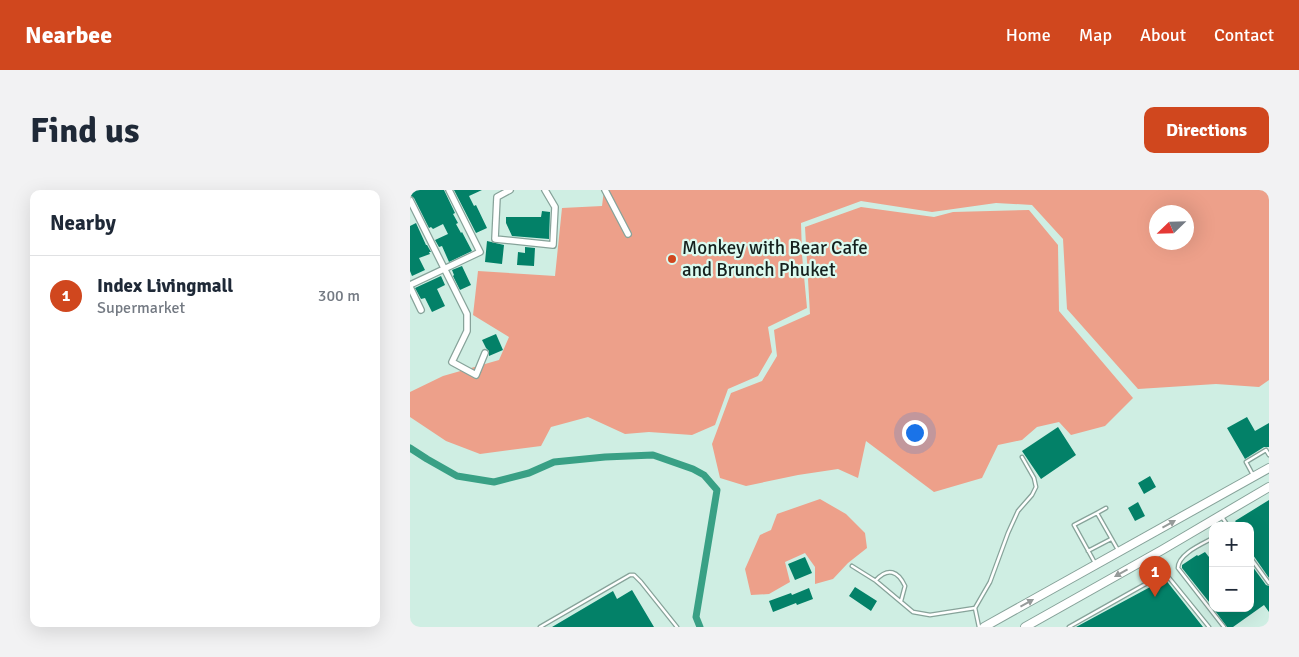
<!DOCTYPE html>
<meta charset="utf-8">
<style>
body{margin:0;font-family:Signika,sans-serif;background:#f2f2f3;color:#1f2937}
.controls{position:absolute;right:15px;bottom:15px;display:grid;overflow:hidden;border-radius:10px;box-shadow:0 5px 20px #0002}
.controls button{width:45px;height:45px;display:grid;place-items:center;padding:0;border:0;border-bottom:1px solid #e0e1e3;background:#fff;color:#1f2937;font:25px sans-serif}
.compass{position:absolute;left:739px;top:15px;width:45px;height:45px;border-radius:50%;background:#fff;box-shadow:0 5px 20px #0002;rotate:247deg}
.you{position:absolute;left:504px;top:242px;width:18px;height:18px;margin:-12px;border:4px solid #fff;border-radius:50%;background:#1a73e8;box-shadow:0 0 0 8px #1a73e833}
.badge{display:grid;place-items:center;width:32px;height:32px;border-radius:50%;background:#d0471e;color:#fff;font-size:16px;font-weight:700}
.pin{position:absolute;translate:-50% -41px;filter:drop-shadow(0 1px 2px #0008)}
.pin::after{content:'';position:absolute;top:26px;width:18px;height:15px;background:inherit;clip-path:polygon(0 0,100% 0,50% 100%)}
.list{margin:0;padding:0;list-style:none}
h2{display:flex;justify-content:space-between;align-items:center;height:65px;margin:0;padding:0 20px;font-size:21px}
h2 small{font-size:16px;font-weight:400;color:#747a83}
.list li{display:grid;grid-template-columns:32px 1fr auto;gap:15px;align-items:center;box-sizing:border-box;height:80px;padding:0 20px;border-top:1px solid #e0e1e3}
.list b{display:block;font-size:19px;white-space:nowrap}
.list p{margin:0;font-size:16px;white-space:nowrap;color:#747a83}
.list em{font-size:16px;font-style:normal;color:#747a83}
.map{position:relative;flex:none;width:859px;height:437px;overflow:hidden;border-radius:10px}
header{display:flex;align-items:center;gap:30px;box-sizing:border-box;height:70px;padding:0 25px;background:#d0471e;color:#fff}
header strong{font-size:24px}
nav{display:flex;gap:28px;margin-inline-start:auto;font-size:18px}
.intro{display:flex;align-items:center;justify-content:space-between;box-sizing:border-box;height:120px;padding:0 30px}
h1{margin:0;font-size:35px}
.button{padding:12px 22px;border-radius:10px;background:#d0471e;color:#fff;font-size:18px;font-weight:700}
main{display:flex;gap:30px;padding:0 30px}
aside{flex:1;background:#fff;border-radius:10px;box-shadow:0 5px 20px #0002}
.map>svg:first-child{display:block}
.green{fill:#eda08a;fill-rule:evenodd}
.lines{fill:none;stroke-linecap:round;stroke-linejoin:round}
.canal{stroke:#39a085;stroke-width:7}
.building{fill:#038168}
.lane-casing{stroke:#87a39a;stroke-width:5}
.street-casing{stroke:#87a39a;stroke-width:8}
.secondary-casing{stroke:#87a39a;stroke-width:10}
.lane{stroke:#fff;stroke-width:2.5}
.street{stroke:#fff;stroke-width:5.5}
.secondary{stroke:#fff;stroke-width:8}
.oneway{fill:#969b9a}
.poi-dot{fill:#d0471e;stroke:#dcfbf0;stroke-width:2}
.labels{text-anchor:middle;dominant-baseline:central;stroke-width:4.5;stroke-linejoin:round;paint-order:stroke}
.poi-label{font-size:19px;fill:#16211e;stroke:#dcfbf0;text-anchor:start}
</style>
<header>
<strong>Nearbee</strong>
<nav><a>Home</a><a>Map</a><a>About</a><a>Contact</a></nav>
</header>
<div class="intro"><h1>Find us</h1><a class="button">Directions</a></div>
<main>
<aside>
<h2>Nearby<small></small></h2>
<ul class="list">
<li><span class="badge">1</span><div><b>Index Livingmall</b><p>Supermarket</p></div><em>300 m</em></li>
</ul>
</aside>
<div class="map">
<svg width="859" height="437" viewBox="0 0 859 437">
<rect width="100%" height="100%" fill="#cfeee3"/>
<!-- green -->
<path class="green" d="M194,0H859V190L849,197L806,194L728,199L657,119L653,49L622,15L586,13L522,22L451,11L391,33L392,65L397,118L358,137L362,162L348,186L318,199L305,235L282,245L239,242L215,244L178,227L141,237L131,256L70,264L36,251L0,227V202L33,186L89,170L99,147L63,125L68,81L145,86L152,18L192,16ZM746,22H776V52H746Z
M451,17L524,27L543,22L619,20L648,55L649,121L723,208L695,236L661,245L649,232L627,237L612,250L588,255L572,288L524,302L456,251L448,288L428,279L388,285L336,296L310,288L302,254L321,203L352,191L367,166L364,140L400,124L395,37Z
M410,309L436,324L455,343L457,358L438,373L423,389L405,394V377L395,363L375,372L380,392L359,404L341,405L335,379L350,345L361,340L367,324Z"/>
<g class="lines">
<!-- canal -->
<path class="canal" d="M0,258L17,269L47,286L84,292L119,283L144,272L195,267L243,265L283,279L294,285L307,300L286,427L290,437"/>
</g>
<!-- building -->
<path class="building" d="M0,0H34L45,23L43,24L48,33L46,34L51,43L52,42L62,61L39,72L32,56L29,57L25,50L38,44L33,34L23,39L21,37L19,38L4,8L0,5Z
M44,0H72L59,6L64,16L66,15L77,38L66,43Z
M132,21L140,22L139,49L102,46L96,33V27H131Z
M6,33L16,55H17L21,62H19L20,64L9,68L15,80L2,86L0,81V36Z
M77,51L94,55L92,74L75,72Z
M115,57L125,58L124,76L107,75L108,62L115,63Z
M52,76L61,95L50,100L43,86L44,85L42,80Z
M31,86L35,95L27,99L35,116L22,122L15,108L11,109L5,98Z
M86,144L93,160L79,166V161L76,158L72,150Z
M837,227L845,241L859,233V257H854L835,269L817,238Z
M648,237L666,265L631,289L612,261Z
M740,286L746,297L734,304L728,293Z
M859,310V388L843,365L840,364V336H829L825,331Z
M728,312L735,326L725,331L718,318Z
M795,362L803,372V417L772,378V375L787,365L788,366Z
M395,367L402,383L385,390L378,374Z
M840,373L856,395L859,396V422L854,415L823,437H817L803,418H840Z
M755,389L793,437H666Z
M445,397L467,411L461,421L439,406Z
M399,398L403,409L387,415L386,413L363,422L359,411L381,403L382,405Z
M222,400L244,437H142L203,401L207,409Z"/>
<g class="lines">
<!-- lane casing -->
<g class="lane-casing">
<path id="lane" d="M843,285L836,272L856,260L859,265
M687,323L696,318
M812,327L818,336
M803,348C792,354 768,364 768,378L814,437
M678,361L701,349
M840,367L859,393
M743,368L799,437
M685,373L664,335L687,323L708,360
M442,376L466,391L503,422L520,425L565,418L569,437
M466,390C478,377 488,381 495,396L491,411
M565,418L580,392L598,343L608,321L622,305L626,297L624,288L612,267
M130,437L220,385H224L231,392L267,437
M659,437L755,383"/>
</g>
<!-- street casing -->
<g class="street-casing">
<path id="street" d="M100,0L87,7L85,49L143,55L145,17L135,0
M195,0L218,44
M0,10L57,124V141L42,172L66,185L75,163
M0,95L70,62L39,0
M0,97L11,120"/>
</g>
<!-- secondary casing -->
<g class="secondary-casing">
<path id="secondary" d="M574,437L859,278
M615,437L752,360L859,297"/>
</g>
<!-- lane -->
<use href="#lane" class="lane"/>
<!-- street -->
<use href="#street" class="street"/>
<!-- secondary -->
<use href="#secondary" class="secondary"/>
</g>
<!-- one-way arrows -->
<defs><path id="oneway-solid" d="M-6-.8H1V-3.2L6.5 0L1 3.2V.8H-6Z" transform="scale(1.25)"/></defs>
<g class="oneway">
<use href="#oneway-solid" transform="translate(759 334) rotate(-29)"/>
<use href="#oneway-solid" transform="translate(711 383) rotate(151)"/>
<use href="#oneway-solid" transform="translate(617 413) rotate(-29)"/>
</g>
<!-- markers -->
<circle class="poi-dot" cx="262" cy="69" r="5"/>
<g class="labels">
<!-- poi labels -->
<g class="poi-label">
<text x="272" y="58">Monkey with Bear Cafe<tspan x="272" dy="22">and Brunch Phuket</tspan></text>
</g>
</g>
</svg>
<div class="controls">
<button>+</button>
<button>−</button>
</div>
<svg class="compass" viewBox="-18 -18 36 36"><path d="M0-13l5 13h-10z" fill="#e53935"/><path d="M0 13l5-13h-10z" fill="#747a83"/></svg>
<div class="you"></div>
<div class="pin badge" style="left:745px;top:407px">1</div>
</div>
</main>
